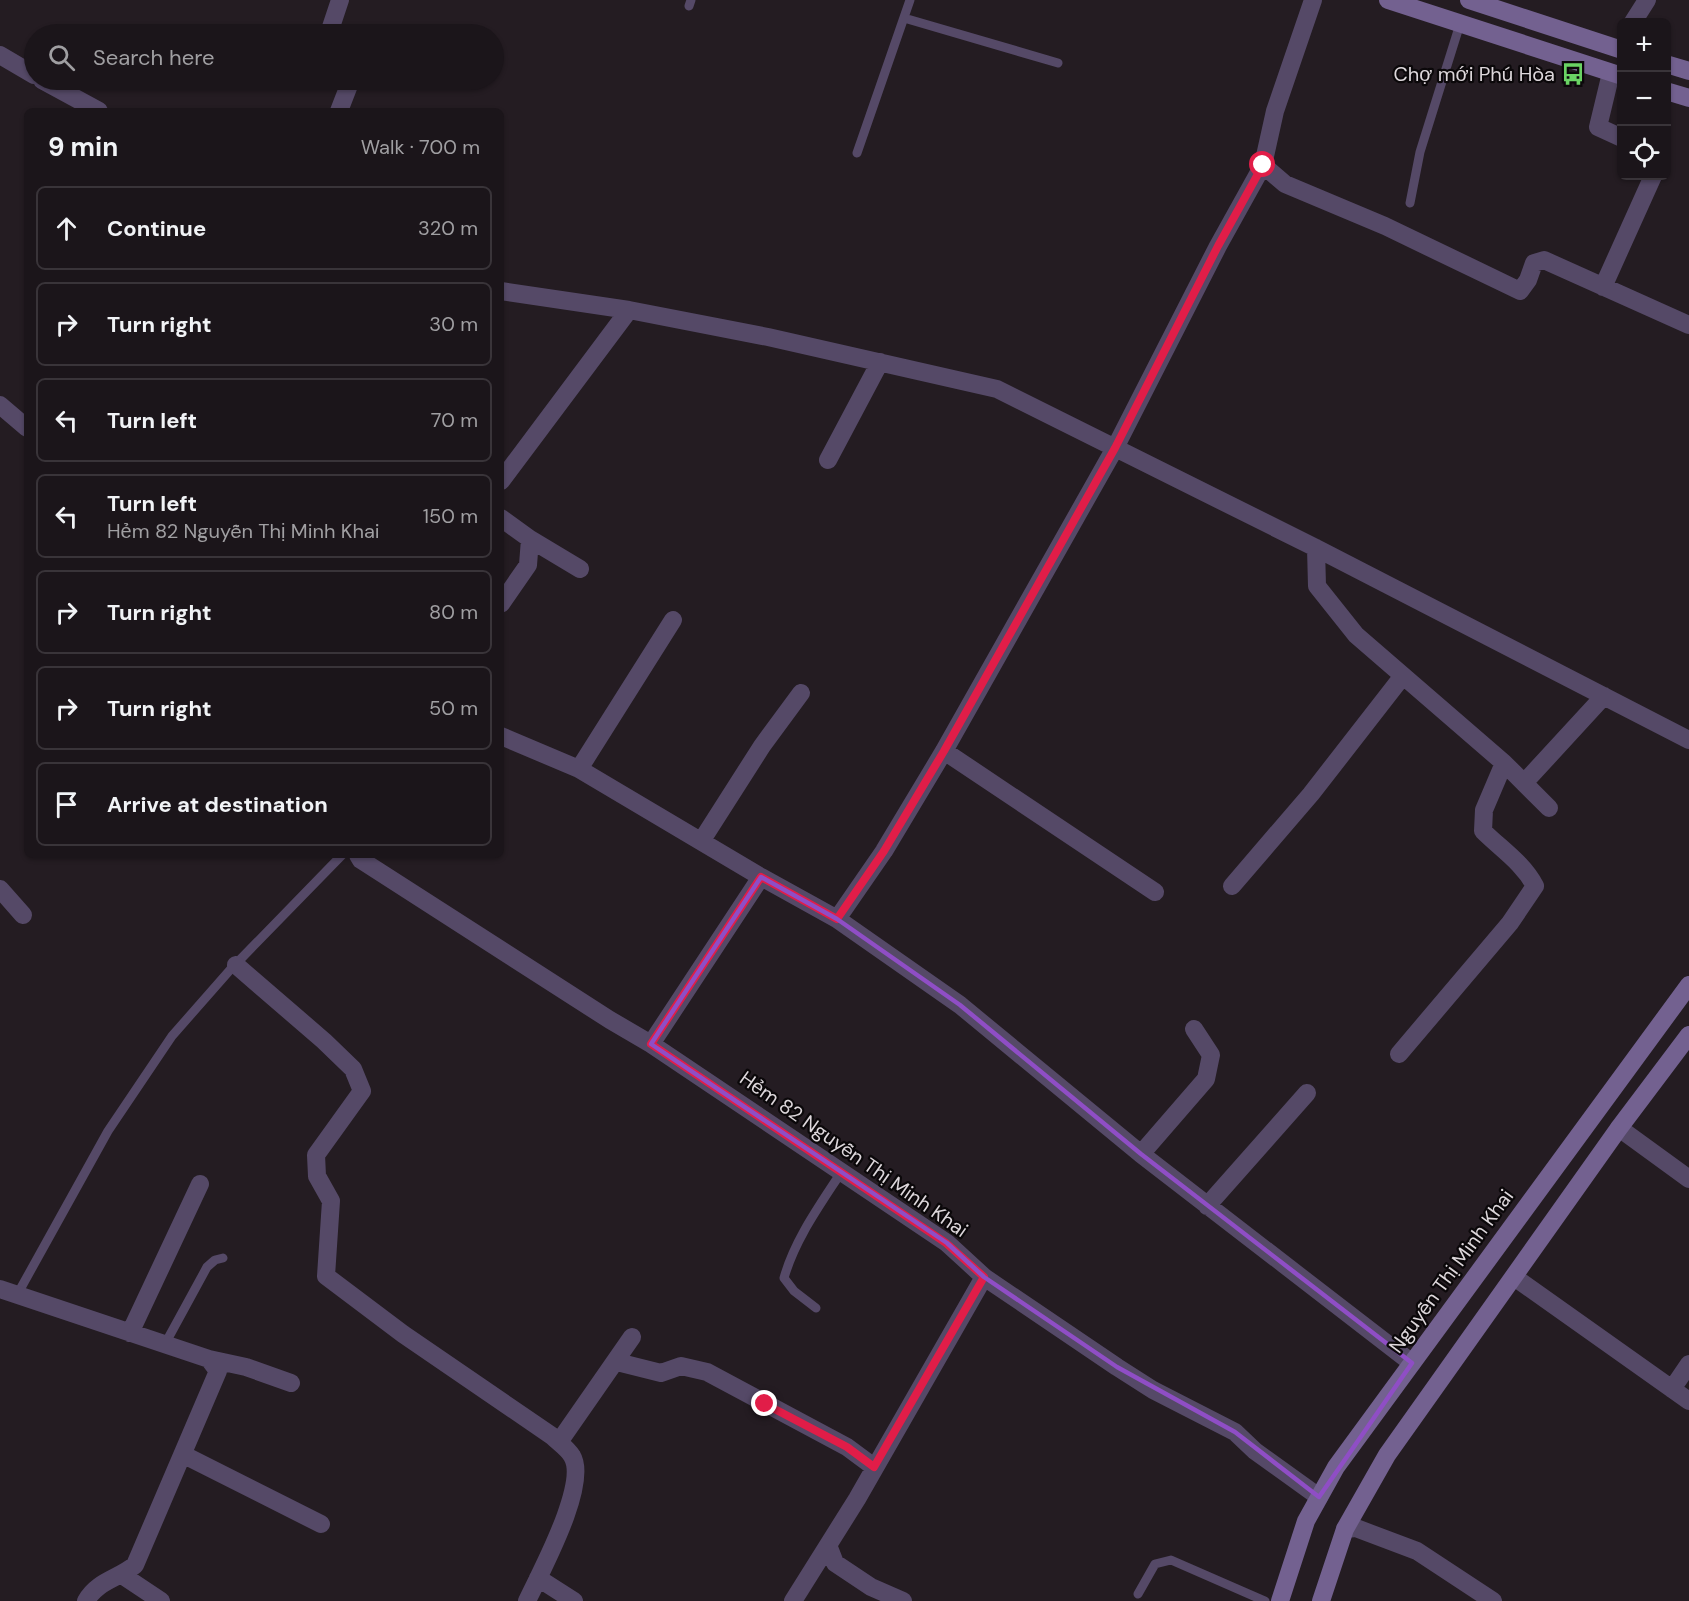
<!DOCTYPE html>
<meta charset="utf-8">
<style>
body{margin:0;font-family:"DM Sans",sans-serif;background:#241e23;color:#f1f3f6}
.controls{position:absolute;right:18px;top:18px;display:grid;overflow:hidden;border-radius:9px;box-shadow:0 2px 4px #0004}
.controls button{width:54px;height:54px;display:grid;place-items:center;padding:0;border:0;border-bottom:2px solid #393439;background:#1b151a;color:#f1f3f6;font:30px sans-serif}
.stop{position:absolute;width:18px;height:18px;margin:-14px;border:4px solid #e11d48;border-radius:50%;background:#fff}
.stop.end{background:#e11d48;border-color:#fff;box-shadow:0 2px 6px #0008}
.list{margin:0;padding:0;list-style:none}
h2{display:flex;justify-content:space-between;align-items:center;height:78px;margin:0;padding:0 24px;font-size:26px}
h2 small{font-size:20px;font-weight:400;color:#a09fa2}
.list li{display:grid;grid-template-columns:39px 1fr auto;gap:18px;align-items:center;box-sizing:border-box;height:84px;margin:0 12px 12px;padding:0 12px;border:2px solid #393439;border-radius:9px}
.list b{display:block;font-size:22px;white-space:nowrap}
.list p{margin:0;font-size:20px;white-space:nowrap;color:#a09fa2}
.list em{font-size:20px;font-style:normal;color:#a09fa2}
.icon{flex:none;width:33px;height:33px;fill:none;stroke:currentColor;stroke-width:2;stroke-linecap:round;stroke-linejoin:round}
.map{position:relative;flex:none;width:1689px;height:1601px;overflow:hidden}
.search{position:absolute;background:#1b151a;box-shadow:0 2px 4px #0004;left:24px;top:24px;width:480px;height:66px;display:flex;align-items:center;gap:15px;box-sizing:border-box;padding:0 21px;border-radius:33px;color:#a09fa2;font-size:22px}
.panel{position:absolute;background:#1b151a;box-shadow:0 2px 4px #0004;left:24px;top:108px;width:480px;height:750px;border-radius:9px}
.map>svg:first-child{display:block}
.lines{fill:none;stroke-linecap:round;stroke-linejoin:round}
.service{stroke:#554967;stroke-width:9}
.minor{stroke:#554967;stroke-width:18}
.secondary{stroke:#736190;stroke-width:18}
.route{stroke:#e11d48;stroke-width:8}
.marked{fill:none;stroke:#8f4ec5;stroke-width:4.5;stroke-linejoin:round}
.labels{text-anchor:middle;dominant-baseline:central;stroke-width:4.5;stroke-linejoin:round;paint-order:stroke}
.poi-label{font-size:20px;fill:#ddd7db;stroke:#0b080a;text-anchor:end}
.street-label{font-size:20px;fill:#ddd7db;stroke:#0b080a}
</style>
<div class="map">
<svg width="1689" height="1601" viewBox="0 0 1689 1601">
<rect width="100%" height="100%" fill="#241c22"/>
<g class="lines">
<!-- service -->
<path class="service" d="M689,6L691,0
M904,18L1058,63
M857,153L910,0
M1410,203L1420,152L1460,24
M17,1295L108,1131L172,1036L230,970L342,855
M816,1308L794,1291L784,1278C795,1239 820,1205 842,1171
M165,1344L207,1267L215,1260L223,1258
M1138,1594L1155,1564L1171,1560L1265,1601"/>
<!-- minor -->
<path class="minor" d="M1633,22L1647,0
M333,34L330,30L340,0
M0,55L34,75
M1611,73L1598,127L1622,138
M42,80L99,111
M339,111L351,80
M1263,165L1285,184L1385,226L1520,291L1528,280L1534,263L1544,260L1689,325
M1603,287L1653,176
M501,291L629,310L768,337L997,389L1316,548L1689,740
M0,405L27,428
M828,460L880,362
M501,481L629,310
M501,518L530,539L528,565L501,604
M530,539L580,569
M1316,548L1317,586L1356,635L1504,763L1549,808
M501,736L579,769L761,877L837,919L960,1005L1141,1154L1412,1363
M944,751L1155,892
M579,769L673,620
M1524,783L1604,696
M702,840L762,746L801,693
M358,855L361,860L610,1020L651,1044L947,1243L984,1277L1117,1367L1153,1390L1235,1432L1255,1451L1319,1497
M1232,886L1311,794L1402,677
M0,889L23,915
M837,919L884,851L944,751L1115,448L1218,246L1263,165L1275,111L1313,0
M236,965L324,1041L353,1069L362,1091L316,1155L317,1176L331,1201L326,1276L403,1334L552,1436C558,1442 568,1449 572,1456C589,1484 540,1573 527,1601
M651,1044L761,877
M1399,1054L1510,923L1535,886C1523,863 1501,849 1483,831L1484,810L1504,763
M1619,1128L1689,1179
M1141,1154L1206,1079L1211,1055L1194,1029
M1207,1206L1307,1093
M1514,1277L1689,1401
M0,1289L209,1359L218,1371L135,1565C118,1579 97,1581 86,1601
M130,1333L200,1184
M209,1359L246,1367L291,1383
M617,1362L661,1373L681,1366L707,1372L847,1447L874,1467
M1672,1389L1689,1364
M559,1442L632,1337
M184,1455L321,1524
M1345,1529L1356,1528L1417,1551L1493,1601
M828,1545L835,1563L871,1587L903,1601
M122,1575L161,1601
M538,1578L574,1601
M793,1601L857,1499L984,1277"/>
<!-- secondary -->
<path class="secondary" d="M1388,0L1622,76
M1469,0L1622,50
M1666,64L1689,71
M1666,91L1689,98
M1280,1601L1306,1521L1336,1467L1689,985
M1321,1601L1345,1529L1387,1455L1619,1128L1689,1035"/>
</g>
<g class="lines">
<!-- route -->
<path class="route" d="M765,1404L847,1447L874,1467L984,1277L946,1243L651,1044L761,877L837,919L884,851L944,751L1115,448L1218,246L1263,165"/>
</g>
<!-- marked area -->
<path class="marked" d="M761,877L837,919L960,1005L1141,1154L1412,1363L1319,1497L1235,1432L1117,1367L984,1277L947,1243L651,1044Z"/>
<!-- icons -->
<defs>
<g id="bus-bare" transform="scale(1.8)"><path d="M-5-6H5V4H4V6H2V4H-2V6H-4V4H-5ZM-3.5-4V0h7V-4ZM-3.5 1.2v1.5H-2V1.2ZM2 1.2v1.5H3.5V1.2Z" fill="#6ad364" stroke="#0b080a" stroke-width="2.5" paint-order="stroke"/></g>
</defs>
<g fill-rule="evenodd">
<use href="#bus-bare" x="1573" y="74"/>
</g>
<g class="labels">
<!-- poi labels -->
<g class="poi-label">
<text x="1555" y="74">Chợ mới Phú Hòa</text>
</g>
<!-- street labels -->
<g class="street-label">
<text transform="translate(854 1154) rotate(35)">Hẻm 82 Nguyễn Thị Minh Khai</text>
<text transform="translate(1451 1271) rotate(-54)">Nguyễn Thị Minh Khai</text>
</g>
</g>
</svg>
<div class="controls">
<button>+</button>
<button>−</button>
<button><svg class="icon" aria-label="locate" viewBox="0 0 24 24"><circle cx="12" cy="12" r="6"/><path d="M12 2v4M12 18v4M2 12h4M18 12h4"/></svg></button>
</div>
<div class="stop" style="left:1263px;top:165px"></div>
<div class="stop end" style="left:765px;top:1404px"></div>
<div class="search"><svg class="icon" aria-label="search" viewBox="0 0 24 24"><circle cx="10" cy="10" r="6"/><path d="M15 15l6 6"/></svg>Search here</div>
<section class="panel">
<h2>9 min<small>Walk · 700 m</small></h2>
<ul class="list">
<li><svg class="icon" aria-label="ahead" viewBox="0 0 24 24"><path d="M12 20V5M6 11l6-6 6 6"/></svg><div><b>Continue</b></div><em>320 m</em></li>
<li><svg class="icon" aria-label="right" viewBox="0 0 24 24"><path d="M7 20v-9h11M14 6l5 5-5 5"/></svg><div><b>Turn right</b></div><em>30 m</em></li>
<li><svg class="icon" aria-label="left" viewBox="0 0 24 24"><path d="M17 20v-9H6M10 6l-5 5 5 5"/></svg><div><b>Turn left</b></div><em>70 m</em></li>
<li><svg class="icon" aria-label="left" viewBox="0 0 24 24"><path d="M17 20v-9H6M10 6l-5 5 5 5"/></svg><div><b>Turn left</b><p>Hẻm 82 Nguyễn Thị Minh Khai</p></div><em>150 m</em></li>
<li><svg class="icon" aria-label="right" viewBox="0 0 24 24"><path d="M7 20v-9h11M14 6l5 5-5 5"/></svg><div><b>Turn right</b></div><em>80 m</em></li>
<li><svg class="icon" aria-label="right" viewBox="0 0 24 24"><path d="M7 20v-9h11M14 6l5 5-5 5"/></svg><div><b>Turn right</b></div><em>50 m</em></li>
<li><svg class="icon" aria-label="arrive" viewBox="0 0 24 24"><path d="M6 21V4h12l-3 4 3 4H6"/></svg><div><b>Arrive at destination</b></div></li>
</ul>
</section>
</div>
